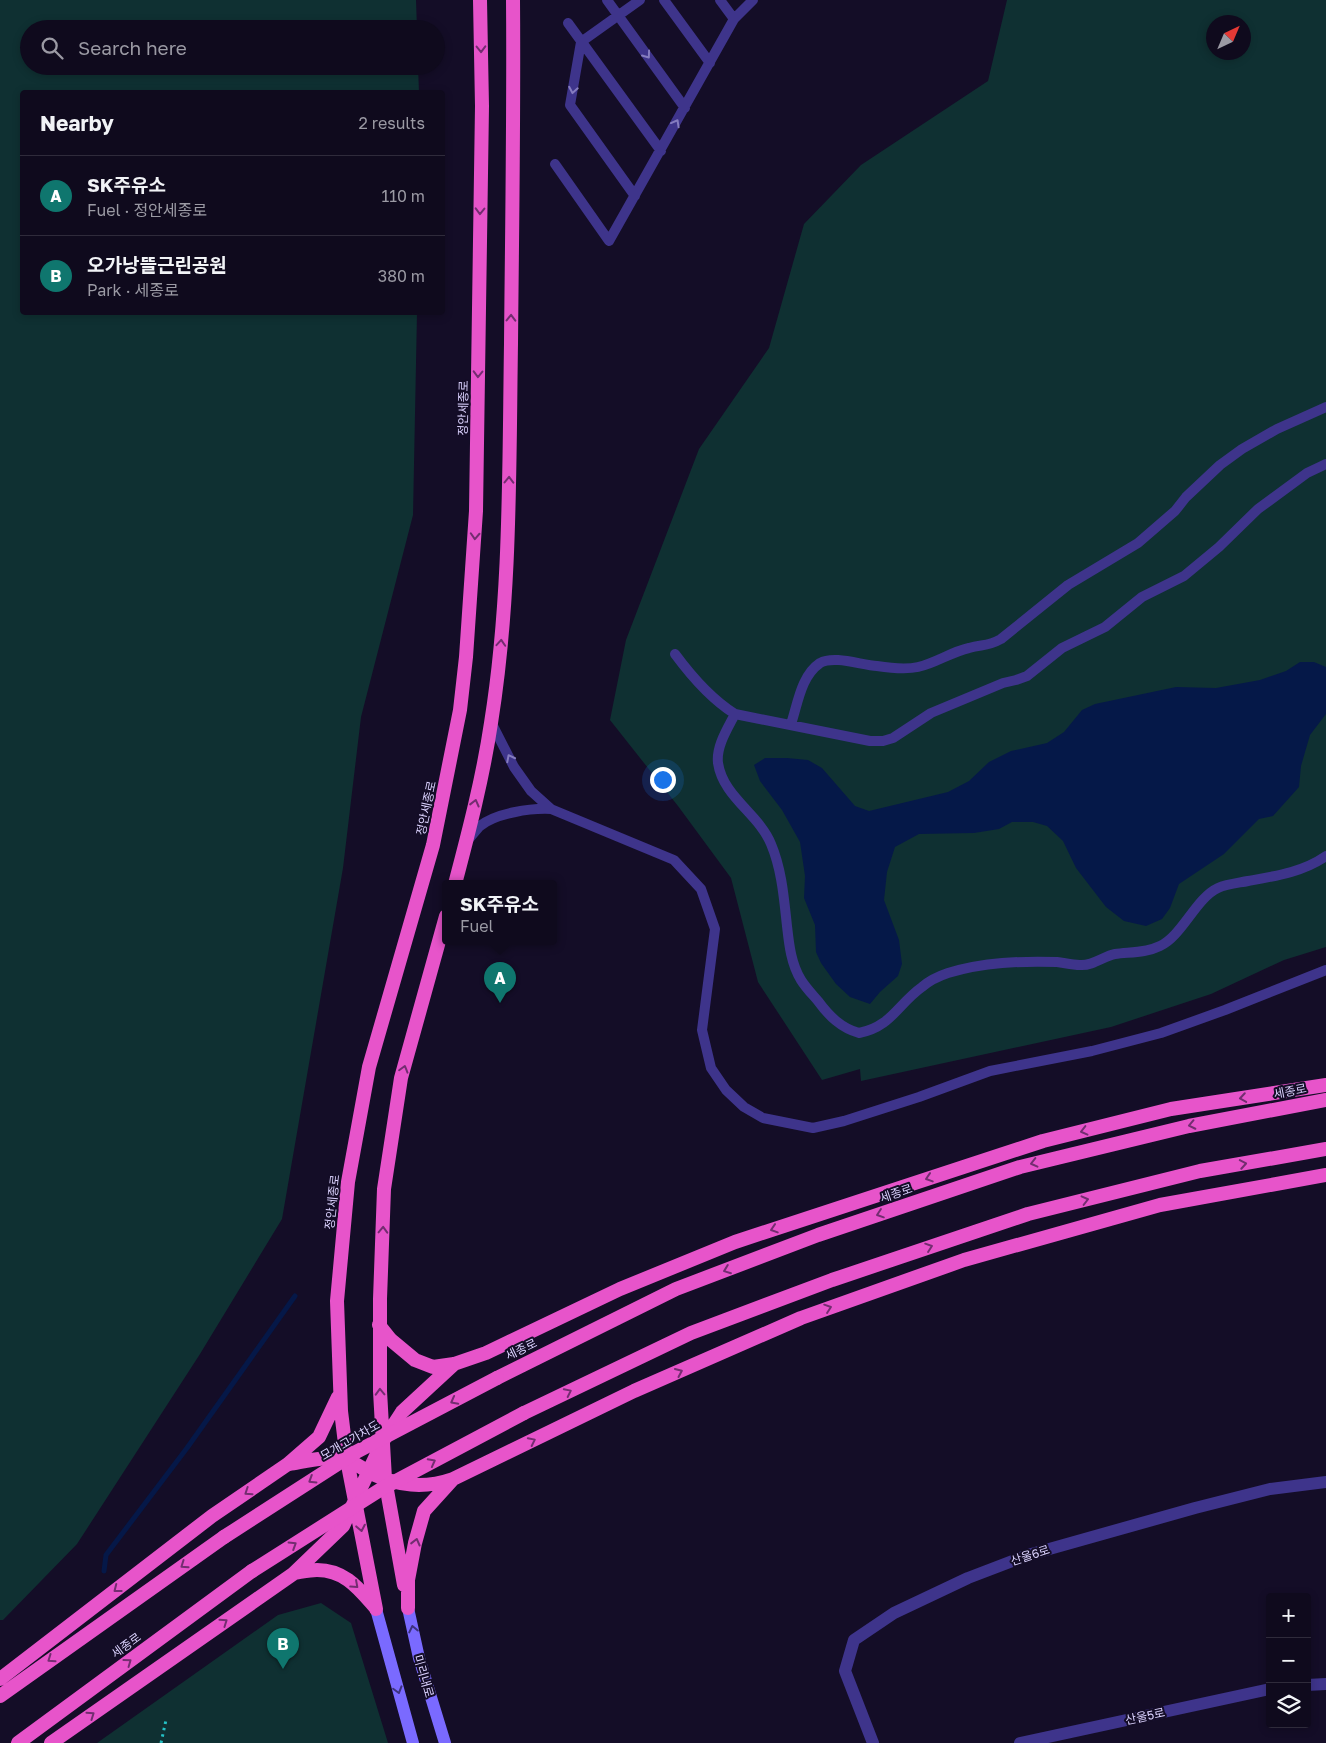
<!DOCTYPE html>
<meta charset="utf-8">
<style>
body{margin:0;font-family:"Golos Text","Noto Sans KR",sans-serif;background:#181326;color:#f1f3f6}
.controls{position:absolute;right:15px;bottom:15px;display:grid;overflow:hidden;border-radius:5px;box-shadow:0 2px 8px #0003}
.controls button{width:45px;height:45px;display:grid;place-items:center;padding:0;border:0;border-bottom:1px solid #2f2b3b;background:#0f0a1d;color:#f1f3f6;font:25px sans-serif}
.compass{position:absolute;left:1206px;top:15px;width:45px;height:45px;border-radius:50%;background:#0f0a1d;box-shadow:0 2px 8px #0003;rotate:44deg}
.you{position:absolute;left:662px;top:779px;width:18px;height:18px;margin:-12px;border:4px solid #fff;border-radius:50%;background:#1a73e8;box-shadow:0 0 0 8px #1a73e833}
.badge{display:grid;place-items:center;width:32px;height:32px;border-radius:50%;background:#0f766e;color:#fff;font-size:16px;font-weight:700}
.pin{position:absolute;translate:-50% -41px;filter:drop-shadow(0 1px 2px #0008)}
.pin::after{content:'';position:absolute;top:26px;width:18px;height:15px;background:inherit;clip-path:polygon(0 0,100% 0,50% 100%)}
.popup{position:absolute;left:442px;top:880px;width:115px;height:65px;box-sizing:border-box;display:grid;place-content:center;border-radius:5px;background:#0f0a1d;filter:drop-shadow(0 1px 4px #0005);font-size:16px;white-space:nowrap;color:#9b9aa4}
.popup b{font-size:19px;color:#f1f3f6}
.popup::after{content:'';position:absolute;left:50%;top:100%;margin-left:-10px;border:10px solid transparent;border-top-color:#0f0a1d}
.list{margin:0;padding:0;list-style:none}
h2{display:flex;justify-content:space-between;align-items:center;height:65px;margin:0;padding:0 20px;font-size:21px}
h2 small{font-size:16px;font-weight:400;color:#9b9aa4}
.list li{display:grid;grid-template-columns:32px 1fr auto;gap:15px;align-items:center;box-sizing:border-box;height:80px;padding:0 20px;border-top:1px solid #2f2b3b}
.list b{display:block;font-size:19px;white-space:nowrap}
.list p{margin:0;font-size:16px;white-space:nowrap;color:#9b9aa4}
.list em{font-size:16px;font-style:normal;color:#9b9aa4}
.icon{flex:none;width:28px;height:28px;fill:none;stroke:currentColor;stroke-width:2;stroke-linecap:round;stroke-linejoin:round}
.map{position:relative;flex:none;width:1326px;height:1743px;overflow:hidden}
.search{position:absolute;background:#0f0a1d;box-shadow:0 2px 8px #0003;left:20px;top:20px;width:425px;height:55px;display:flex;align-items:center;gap:12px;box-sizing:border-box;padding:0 18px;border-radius:28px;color:#9b9aa4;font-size:19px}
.panel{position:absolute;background:#0f0a1d;box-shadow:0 2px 8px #0003;left:20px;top:90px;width:425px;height:225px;border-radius:5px}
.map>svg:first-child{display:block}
.green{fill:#0f3032;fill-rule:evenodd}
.water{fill:#051848}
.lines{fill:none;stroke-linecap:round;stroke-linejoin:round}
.stream{stroke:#051848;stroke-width:5}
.path{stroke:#24bfc3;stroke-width:3;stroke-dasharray:2.5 4;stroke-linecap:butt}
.service{stroke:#3e348b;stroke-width:10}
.minor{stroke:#3e348b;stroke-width:12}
.secondary{stroke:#7a6aff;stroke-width:12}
.trunk{stroke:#e754ca;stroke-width:14}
.trunk-bridge{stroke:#e754ca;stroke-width:14}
.oneway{stroke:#732d70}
.oneway2{stroke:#857cbf}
.oneway3{stroke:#3d327d}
.labels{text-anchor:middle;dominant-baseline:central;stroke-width:4;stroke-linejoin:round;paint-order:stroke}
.street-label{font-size:12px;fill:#dcd3ff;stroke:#140d27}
</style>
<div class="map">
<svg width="1326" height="1743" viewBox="0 0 1326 1743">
<rect width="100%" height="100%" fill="#140d27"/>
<!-- green -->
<path class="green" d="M0,0H416L417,29H29V66H418L419,92H22V312L417,313L413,515L361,717L343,868L282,1219L200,1354L77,1544L3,1620H0Z
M1007,0H1326V947L1284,960L1211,994L1111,1027L861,1081L860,1069L822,1080L758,982L731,878L678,806L610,720L626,640L699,449L769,348L804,224L861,165L988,81ZM1214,22H1244V52H1214Z
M321,1603L351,1623L388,1743H97L278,1615Z"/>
<!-- water -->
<path class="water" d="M1300,662H1314L1326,667V714L1310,735L1301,766L1299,787L1273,816L1259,819L1224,854L1179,884L1170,908L1162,919L1146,926L1124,921L1106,907L1076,868L1063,841L1047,826L1033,822H1012L999,829L974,833L919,834L895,847L887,872L884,900L899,940L902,964L898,976L880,992L870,1004L850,997L836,984L821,963L816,952L815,925L804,898L805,876L800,842L782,810L760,781L754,765L765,758H787L808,760L822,768L855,806L869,811L948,792L969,781L989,762L1011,751L1047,743L1064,732L1082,710L1095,704L1176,687L1216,688L1260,680L1286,671Z"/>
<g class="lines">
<!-- stream -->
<path class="stream" d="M104,1571L106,1555L187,1448L295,1296"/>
<!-- path -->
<path class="path" d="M161,1743L166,1720"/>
<!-- service -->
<path class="service" d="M607,0L685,108
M664,0L710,63
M720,0L734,19
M568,23L661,151
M555,164L609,241L734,19L753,0
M635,196L570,105L581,42L640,0
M675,654C692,677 711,699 735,714L870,741H883L893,738L931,713L1003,683L1016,680L1027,676L1062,648L1105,627L1142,597L1184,576L1219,547L1258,509L1307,473L1326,464
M735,714C728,728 716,746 718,763C723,797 759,814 771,844C782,870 784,899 787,926C789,944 791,964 801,980C806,988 812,994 818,1001C829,1016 841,1028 859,1033C891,1027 898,1004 922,987C930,980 939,976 948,973C984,962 1020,961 1057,962C1065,963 1072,965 1080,965C1093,966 1104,956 1115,954C1130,952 1146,953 1160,946C1182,936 1196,898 1218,888C1227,884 1238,883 1248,881C1276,876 1303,872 1326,856
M491,722L514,767L531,791L551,809L674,860L701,889L715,929L702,1030L711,1068L726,1090L744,1107L763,1118L813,1128L844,1121L919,1097L990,1071L1092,1051L1161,1033L1225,1010L1326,970
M791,724C798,703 801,676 820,663C834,655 861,665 877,666C890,668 905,670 918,667C936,663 951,652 969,648C982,644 987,647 1001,639L1068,585L1138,543L1175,511L1186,497L1220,465L1242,449L1277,429L1326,407
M467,841C472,836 476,830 480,826C496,813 531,808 551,809"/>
<!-- minor -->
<path class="minor" d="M1307,1685L1326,1684
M873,1743L845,1671L854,1640L894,1613L968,1578L1028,1555L1195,1508L1270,1489L1326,1482
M1020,1743L1270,1689"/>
<!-- secondary -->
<path class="secondary" d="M408,1608L419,1658L445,1743
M376,1609L413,1743"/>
<!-- trunk -->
<path class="trunk" d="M455,884C469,831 483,777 491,723C511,598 509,470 511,344C512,229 514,115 513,0
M379,1325L391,1340L415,1360L433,1367L454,1364L486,1353L620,1289L735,1242L1043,1141L1171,1109L1326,1085
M497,1378L676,1289L818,1235L1020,1167L1189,1126L1326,1100
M524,1413L691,1333L832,1280L1028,1214L1200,1171L1326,1149
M289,1464C307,1461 328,1455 346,1460C355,1462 363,1469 370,1473C398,1486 424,1489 453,1479
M294,1573C301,1572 310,1570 317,1570C345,1570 359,1589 375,1607
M404,1585L385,1479L380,1391V1299L384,1189L401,1078L446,916
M408,1608V1580L415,1543L424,1511L453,1479L634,1391L801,1318L964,1260L1160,1205L1326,1175
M376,1609L347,1460L341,1411L337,1301L348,1182L369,1067L433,845L460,710L466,657L476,511L482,106L480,0
M0,1679L212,1516L288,1464L319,1437L338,1397
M0,1696L224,1537
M18,1743L252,1571
M51,1743L293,1574L343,1526L383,1441L402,1412L454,1364"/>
<!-- trunk-bridge -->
<path class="trunk-bridge" d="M224,1537L356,1452L497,1378
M252,1571L383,1488L524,1413"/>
</g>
<!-- one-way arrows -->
<defs><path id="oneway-chevron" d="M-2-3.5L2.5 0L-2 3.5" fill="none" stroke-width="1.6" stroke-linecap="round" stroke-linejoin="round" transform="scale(1.25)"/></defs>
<g class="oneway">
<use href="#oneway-chevron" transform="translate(481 49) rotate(89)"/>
<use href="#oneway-chevron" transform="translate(480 211) rotate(91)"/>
<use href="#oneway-chevron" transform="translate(511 318) rotate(-89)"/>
<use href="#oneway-chevron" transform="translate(478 374) rotate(91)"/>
<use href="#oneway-chevron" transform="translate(509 480) rotate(-89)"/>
<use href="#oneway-chevron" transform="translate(475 536) rotate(93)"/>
<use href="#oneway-chevron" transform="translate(501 643) rotate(-86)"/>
<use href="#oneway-chevron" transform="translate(475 803) rotate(-76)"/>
<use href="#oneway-chevron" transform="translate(404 1069) rotate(-74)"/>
<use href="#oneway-chevron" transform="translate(1243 1098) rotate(171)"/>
<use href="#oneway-chevron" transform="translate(1192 1125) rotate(168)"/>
<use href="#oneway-chevron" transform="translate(1084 1131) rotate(166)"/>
<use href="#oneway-chevron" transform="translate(1034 1163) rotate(166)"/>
<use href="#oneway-chevron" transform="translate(1243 1164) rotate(-10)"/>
<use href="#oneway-chevron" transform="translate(929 1178) rotate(162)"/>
<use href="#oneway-chevron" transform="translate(1085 1200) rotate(-14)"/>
<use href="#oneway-chevron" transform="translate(880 1214) rotate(161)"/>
<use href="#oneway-chevron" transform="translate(774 1229) rotate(162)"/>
<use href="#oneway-chevron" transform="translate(383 1230) rotate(-88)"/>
<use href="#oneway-chevron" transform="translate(929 1247) rotate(-19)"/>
<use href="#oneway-chevron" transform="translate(727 1270) rotate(159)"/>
<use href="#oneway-chevron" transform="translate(828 1308) rotate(-19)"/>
<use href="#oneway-chevron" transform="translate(679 1372) rotate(-24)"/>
<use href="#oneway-chevron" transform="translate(380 1392) rotate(-92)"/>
<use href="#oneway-chevron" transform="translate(568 1392) rotate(-26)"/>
<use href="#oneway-chevron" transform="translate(454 1401) rotate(152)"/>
<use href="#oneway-chevron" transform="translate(532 1441) rotate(-26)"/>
<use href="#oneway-chevron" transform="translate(432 1462) rotate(-28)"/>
<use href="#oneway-chevron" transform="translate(312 1480) rotate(148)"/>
<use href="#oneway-chevron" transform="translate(248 1492) rotate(146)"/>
<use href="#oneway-chevron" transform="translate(361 1528) rotate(79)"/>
<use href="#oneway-chevron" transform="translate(416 1542) rotate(-76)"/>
<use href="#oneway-chevron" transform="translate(293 1545) rotate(-32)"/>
<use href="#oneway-chevron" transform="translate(184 1565) rotate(145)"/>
<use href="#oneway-chevron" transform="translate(355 1585) rotate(42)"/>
<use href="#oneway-chevron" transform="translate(117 1589) rotate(142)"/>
<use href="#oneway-chevron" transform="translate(224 1622) rotate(-35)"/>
<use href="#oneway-chevron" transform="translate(51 1659) rotate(145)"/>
<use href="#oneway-chevron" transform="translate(128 1662) rotate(-36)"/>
<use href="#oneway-chevron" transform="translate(91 1715) rotate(-35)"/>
</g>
<g class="oneway2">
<use href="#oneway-chevron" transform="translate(647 55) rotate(54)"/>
<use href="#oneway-chevron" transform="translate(573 90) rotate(100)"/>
<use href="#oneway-chevron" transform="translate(676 123) rotate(-61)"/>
<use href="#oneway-chevron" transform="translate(510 758) rotate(-117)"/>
</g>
<g class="oneway3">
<use href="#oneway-chevron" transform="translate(413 1629) rotate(-102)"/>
<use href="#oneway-chevron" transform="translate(398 1690) rotate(74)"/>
</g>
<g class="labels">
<!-- street labels -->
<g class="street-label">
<text transform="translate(463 408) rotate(-89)">정안세종로</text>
<text transform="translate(426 808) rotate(-78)">정안세종로</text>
<text transform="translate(1290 1091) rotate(-11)">세종로</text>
<text transform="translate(896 1193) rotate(-19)">세종로</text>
<text transform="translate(332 1202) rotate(-84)">정안세종로</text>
<text transform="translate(521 1349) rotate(-26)">세종로</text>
<text transform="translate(350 1440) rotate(-30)">모개고가차도</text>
<text transform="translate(1030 1555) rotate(-18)">산울6로</text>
<text transform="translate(126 1645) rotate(-36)">세종로</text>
<text transform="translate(424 1676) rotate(74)">미리내로</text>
<text transform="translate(1145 1716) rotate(-12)">산울5로</text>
</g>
</g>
</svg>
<div class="controls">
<button>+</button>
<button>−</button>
<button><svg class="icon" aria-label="layers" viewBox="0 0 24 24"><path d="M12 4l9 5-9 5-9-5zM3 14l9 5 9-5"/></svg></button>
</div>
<svg class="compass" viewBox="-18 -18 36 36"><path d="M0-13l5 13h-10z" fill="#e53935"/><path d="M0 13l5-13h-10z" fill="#9b9aa4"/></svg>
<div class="you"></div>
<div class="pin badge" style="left:500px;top:1003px">A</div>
<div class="popup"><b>SK주유소</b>Fuel</div>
<div class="pin badge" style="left:283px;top:1669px">B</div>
<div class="search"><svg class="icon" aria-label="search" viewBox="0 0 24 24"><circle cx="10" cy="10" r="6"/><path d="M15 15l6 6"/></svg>Search here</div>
<section class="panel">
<h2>Nearby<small>2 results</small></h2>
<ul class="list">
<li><span class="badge">A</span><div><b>SK주유소</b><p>Fuel · 정안세종로</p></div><em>110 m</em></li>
<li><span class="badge">B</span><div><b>오가낭뜰근린공원</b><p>Park · 세종로</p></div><em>380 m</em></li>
</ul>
</section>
</div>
